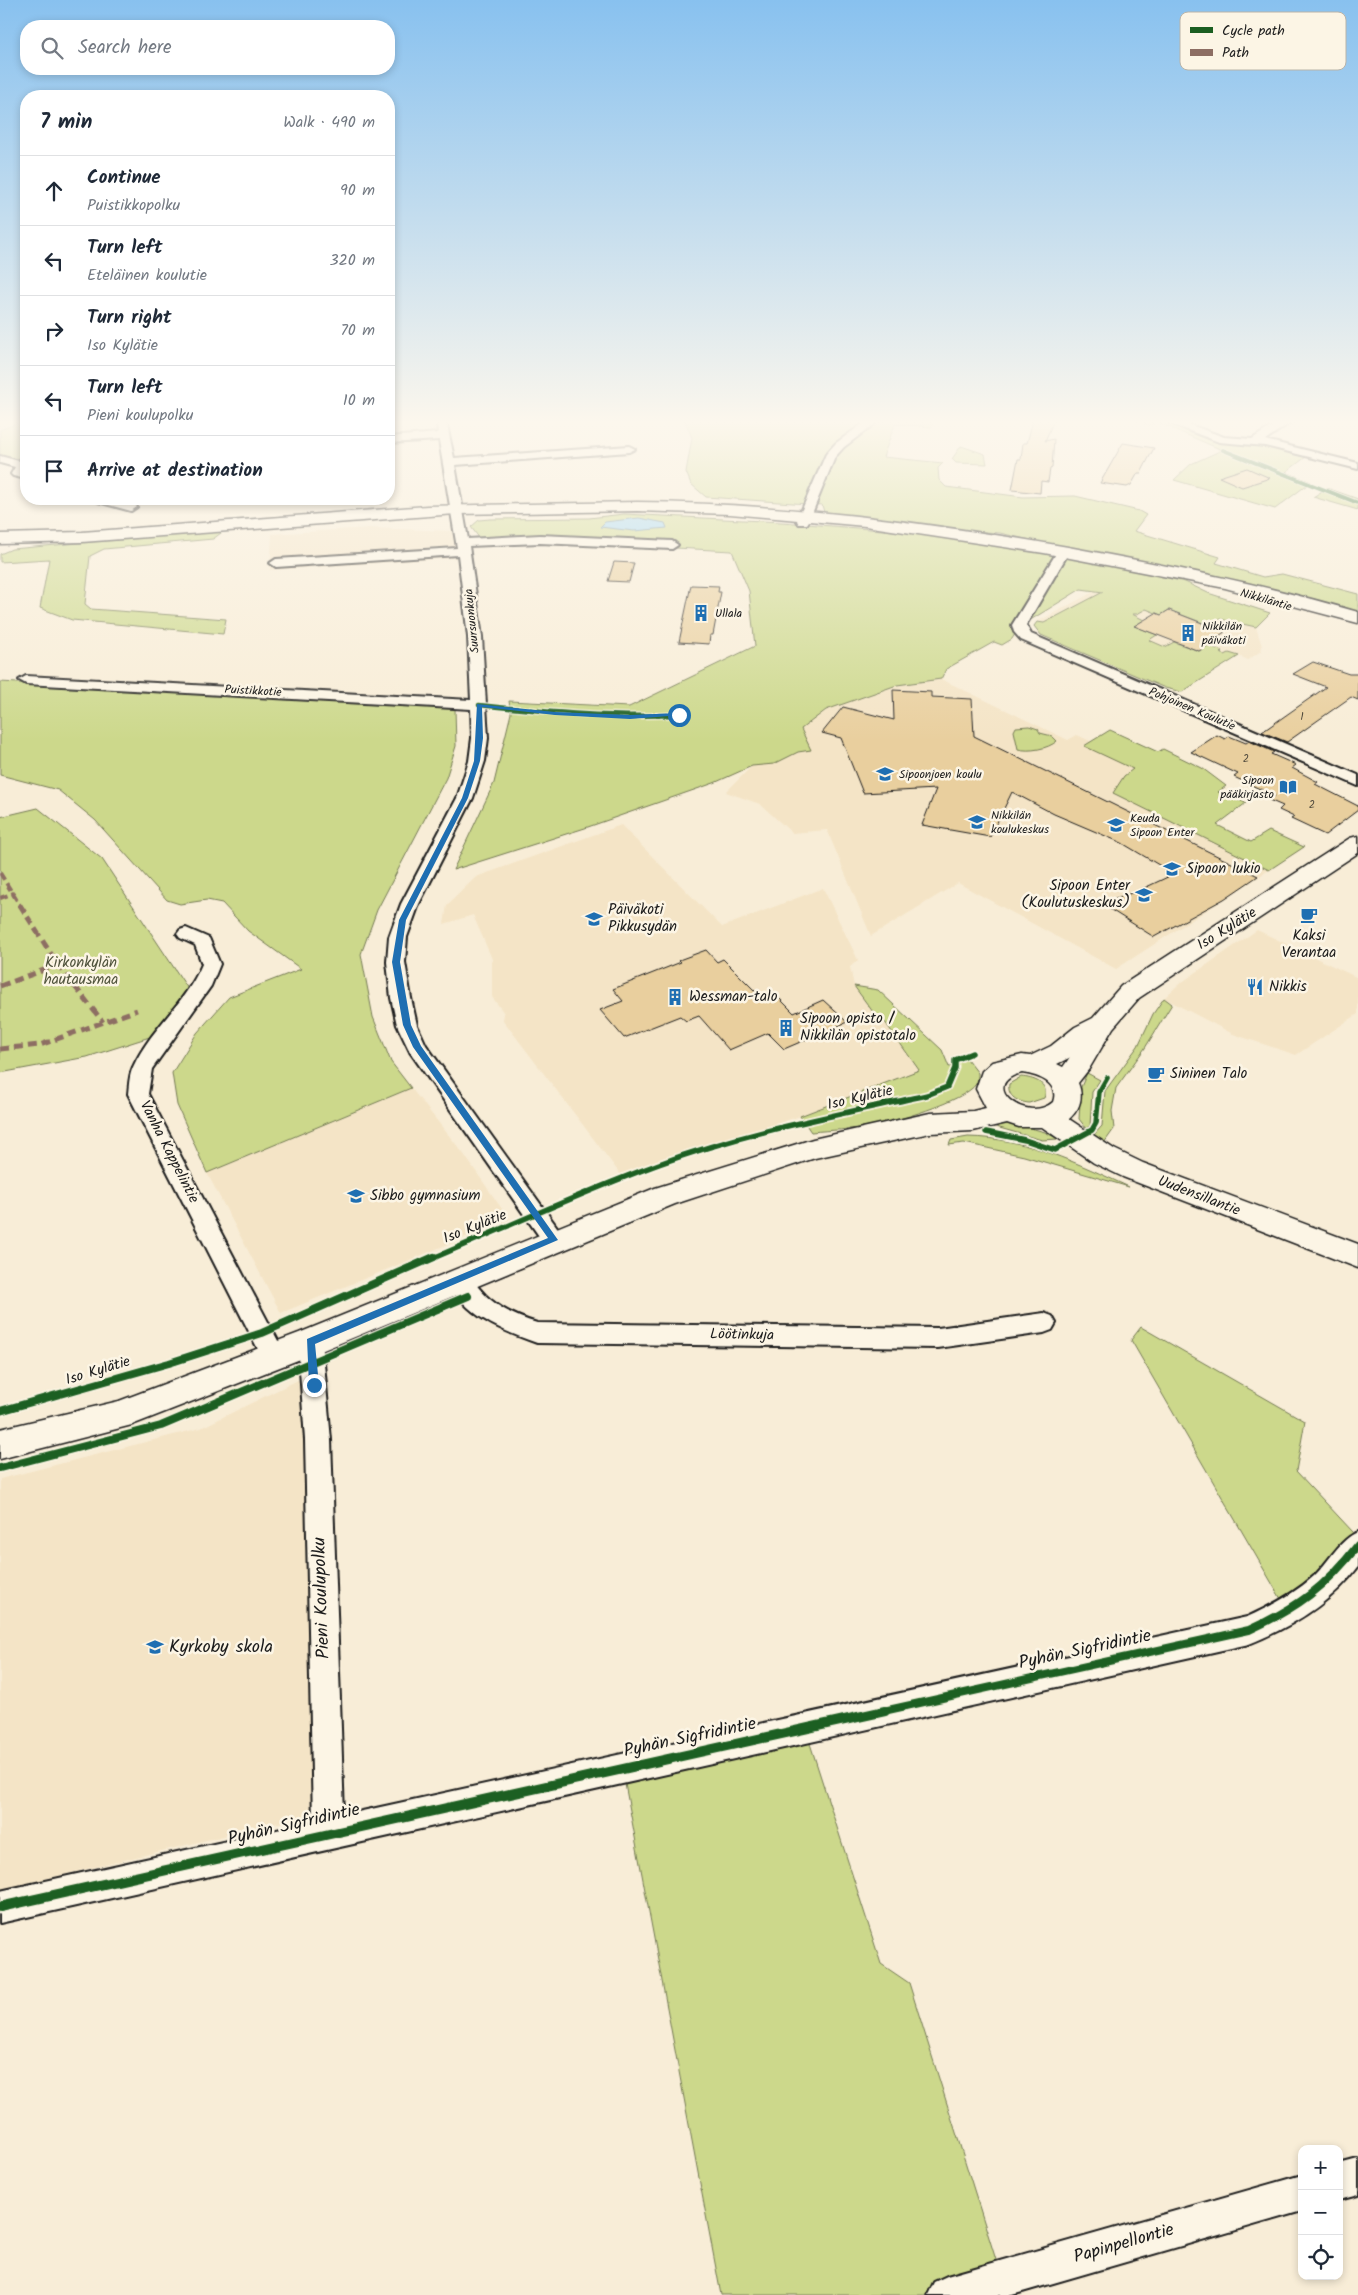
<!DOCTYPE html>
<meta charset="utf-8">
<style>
body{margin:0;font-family:Kalam,sans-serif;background:#f2f2f3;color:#1f2937}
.controls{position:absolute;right:15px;bottom:15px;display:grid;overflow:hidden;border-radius:10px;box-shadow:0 2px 8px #0003}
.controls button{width:45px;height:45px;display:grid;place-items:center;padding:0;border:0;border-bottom:1px solid #e0e1e3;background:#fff;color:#1f2937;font:25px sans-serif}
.stop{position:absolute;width:15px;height:15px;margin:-11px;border:4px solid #1f6fb2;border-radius:50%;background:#fff}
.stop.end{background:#1f6fb2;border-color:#fff;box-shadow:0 1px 5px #0008}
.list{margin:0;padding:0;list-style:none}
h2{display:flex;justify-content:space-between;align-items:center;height:65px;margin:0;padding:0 20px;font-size:21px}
h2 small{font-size:16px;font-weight:400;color:#747a83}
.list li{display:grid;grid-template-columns:32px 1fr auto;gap:15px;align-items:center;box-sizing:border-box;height:70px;padding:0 20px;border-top:1px solid #e0e1e3}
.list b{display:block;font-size:19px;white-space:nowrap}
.list p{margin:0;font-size:16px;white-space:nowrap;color:#747a83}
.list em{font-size:16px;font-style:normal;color:#747a83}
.icon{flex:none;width:28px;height:28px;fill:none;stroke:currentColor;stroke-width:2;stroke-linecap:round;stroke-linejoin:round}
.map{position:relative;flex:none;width:1358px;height:2295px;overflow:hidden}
.search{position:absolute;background:#fff;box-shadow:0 2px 8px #0003;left:20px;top:20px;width:375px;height:55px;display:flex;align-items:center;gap:12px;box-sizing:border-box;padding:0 18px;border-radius:20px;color:#747a83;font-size:19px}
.panel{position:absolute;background:#fff;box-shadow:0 2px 8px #0003;left:20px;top:90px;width:375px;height:415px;border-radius:20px}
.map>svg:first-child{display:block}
.built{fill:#f4e4c6}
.green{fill:#ccd88b;stroke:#747a54}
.water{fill:#98d5f9;stroke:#668ba1}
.building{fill:#e9cf9e;stroke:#1c1c1c}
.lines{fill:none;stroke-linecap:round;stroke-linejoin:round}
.street-casing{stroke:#1c1c1c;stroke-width:4}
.secondary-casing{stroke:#1c1c1c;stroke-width:3}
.street{fill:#fcf5e5;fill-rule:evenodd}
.secondary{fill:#fcf5e5;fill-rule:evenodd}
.quiet-far1{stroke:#8d6e63;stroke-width:4;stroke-dasharray:8 4;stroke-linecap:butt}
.quiet{stroke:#8d6e63;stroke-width:5;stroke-dasharray:9 5;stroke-linecap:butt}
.cycleway-far4-casing{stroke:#fcf5e5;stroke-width:5.5}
.cycleway-far3-casing{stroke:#fcf5e5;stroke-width:7}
.cycleway-far2-casing{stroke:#fcf5e5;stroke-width:9}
.cycleway-far1-casing{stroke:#fcf5e5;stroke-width:11}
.cycleway-casing{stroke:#fcf5e5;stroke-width:13}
.cycleway-far4{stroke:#1b5e20;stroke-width:4}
.cycleway-far3{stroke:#1b5e20;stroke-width:4.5}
.cycleway-far2{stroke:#1b5e20;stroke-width:5.5}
.cycleway-far1{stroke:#1b5e20;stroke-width:8}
.cycleway{stroke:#1b5e20;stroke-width:10}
.route{fill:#1f6fb2}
.labels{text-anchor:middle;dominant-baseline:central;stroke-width:5;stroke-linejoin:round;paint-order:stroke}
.far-number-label{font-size:11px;fill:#4f493c}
.far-street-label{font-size:12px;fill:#1c1c1c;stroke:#fcf5e5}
.far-poi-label{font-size:12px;fill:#1c1c1c;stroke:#fcf5e5;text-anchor:start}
.poi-label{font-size:15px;fill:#1c1c1c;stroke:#fcf5e5;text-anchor:start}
.street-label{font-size:15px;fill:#1c1c1c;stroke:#fcf5e5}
.park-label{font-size:15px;fill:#51543d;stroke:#fcf5e5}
.near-street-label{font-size:18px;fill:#1c1c1c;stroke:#fcf5e5}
.near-poi-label{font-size:18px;fill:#1c1c1c;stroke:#fcf5e5;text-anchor:start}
.key{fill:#fcf5e5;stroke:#b9b4a9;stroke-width:1}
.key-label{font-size:14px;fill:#1c1c1c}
</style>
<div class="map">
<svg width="1358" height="2295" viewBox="0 0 1358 2295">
<rect width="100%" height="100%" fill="#f8edd7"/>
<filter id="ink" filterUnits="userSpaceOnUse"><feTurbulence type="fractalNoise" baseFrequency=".02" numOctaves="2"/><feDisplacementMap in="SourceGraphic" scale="10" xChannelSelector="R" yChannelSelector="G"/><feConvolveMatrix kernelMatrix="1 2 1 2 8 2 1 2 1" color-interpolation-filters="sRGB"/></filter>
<g filter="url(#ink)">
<!-- built -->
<path class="built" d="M369,528L455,531L456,558L270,570L272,534Z
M1095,591L1169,610L1211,626L1220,619L1256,627L1262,646L1261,651L1248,660L1239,656L1182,692L1165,688L1041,635L1034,626L1037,622Z
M941,679L1068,740L1077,735L1146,766L1114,793L1269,870L1116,969L958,883L871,936L827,830L792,833L760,804L726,792L752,766L774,764L798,752L811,750L801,729L826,710L897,685Z
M621,825L722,927L823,888L858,960L850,967L854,986L873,1012L885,1022L919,1070L800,1116L621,1175L503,1020L504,1013L492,997V959L473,915L444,924L447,905L476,877Z
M1257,930L1358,978V1014L1296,1055L1233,1034L1164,998L1178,985Z
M411,1088L463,1153L509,1219L281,1313L207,1173Z
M306,1376L311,1815L0,1890V1479L201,1428Z"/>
<!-- green -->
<path class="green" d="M9,420H26V451L24,460L0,456V430L17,423Z
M685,420H935L931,427L895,424L883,457L943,463L938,468L939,480L946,487L1023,497L1075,496L1139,511L1146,515L1134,531L1220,557L1216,563L1263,577L1282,574L1358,594V616L1000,533L957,530L824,512L822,505L706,497L691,484L686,472L692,438Z
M1137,420H1166L1223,440L1254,442L1310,454L1286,472L1311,482L1275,509L1174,480L1191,464L1222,450L1157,422L1149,425Z
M961,446L985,454L987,464L956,463L952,459Z
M1327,488L1358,499V510L1313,497Z
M624,514L782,522L931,534L1097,562L1185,582L1208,593L1270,613L1256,627L1220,619L1211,626L1169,610L1161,615L1146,609L1137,614H1132L1144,620L1135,626L1157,635L1149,640L1165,647L1174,642L1199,651L1208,645L1222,651L1220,653L1225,655L1229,653L1239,656L1182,692L1165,688L1041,635L1034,626L1037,622L1044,623L1103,592L1081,589L1019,627L1012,639L1002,645L994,642L946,669L941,679L897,685L826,710L801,729L811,750L798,752L774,764L752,766L714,783L585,828L453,870L494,783L511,713L509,701L629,707L755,646L749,591L732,551L675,548L676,541L541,535L480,539L471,527L479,520L490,519L589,518Z
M225,530L213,539L104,549L90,556L85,604L91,609L226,619L223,634L72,620L40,608L49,559L0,562V554L12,549Z
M0,682L455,708L456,746L446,778L377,910L361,954L373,1017L391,1062L411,1088L207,1173L177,1105L172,1073L197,1033L229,997L301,969L248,931L222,903L207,900L180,904L167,900L95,820L58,790L0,775Z
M1029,726L1038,729L1040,733L1052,736L1057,741C1048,749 1029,752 1018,749L1014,731L1016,727Z
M1110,730L1158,752L1163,749L1202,768L1226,786L1218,792L1246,803L1217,825L1251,842L1269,831L1304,847L1269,870L1113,793L1124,776L1133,769L1084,746Z
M38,808L102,859L190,992L153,1036L87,1057L0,1073V817Z
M854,986L878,990L942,1050L949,1067L967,1059L978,1073C978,1076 978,1081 976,1084C965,1101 891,1123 869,1126C850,1130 831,1130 811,1132L800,1116L919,1070L885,1022L873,1012Z
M1164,998L1172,1004L1145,1048L1116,1088L1112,1111L1114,1129L1104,1143L1092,1137L1102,1126L1105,1091L1138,1046L1153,1014Z
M1087,1073L1100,1080L1092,1092L1090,1126L1086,1128L1079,1119L1081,1087Z
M1021,1077C1033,1078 1050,1083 1044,1098L1029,1103C1018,1102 1007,1097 1009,1084Z
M1008,1122L1045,1132L1058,1139L1042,1140L989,1125Z
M968,1137C1026,1138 1077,1163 1129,1187L1024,1156L964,1143L949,1145L951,1140Z
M1141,1327L1305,1421L1296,1471L1353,1532L1329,1567L1281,1599L1131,1340Z
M805,1728L881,1964L909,1983L1002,2279L947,2295H721L622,1768Z"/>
<!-- water -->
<path class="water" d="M639,518L665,523L667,528L634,531L600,527L605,522Z"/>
<!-- building -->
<path class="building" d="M1033,420H1054L1045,441L1054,439L1052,468L1050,469L1048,482L1041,481L1040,493L1012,490L1018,459H1021L1023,443H1027Z
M1123,443L1154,448L1141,473H1138L1131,485L1127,487L1100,483Z
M1247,468L1270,478L1242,487L1219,477Z
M614,562L634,563L629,582L608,581Z
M691,585L719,586L718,592H721L713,635H710L709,644L679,642Z
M1169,610L1225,632L1217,637L1220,638L1199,651L1134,626L1156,613L1161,615Z
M1313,662L1349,674H1358V700L1351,697L1287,742L1262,732L1326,687L1293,674Z
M893,690L931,692V697L972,699L974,736L1258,876L1224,899L1154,937L1100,903L1138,891L1174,874L1122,843L1054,814L1012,792L990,837L922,825L936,789L863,793L841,738L822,733L843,707L894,720Z
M1217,735L1225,739L1229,736L1246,743L1249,741L1274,752L1271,754L1296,765L1292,768L1318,782L1315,784L1358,806V810L1325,835L1291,819L1294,817L1279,810L1283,806L1269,800L1275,796L1234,777L1238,774L1191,752Z
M706,950L717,962L723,959L765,1001L777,996L794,1013L823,1000L847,1022L784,1049L768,1033L729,1050L699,1016L686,1021L680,1016L624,1038L600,1010L623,1001L613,989L681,962L679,960Z"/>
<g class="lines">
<!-- street casing -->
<g class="street-casing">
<path id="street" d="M436,420H446L454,458L629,446L635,449L629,452L455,465L468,539L540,535L672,541L678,545L672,549L540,543L469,546L482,637L488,738L485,761L473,798L419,904L407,937L405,962L411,998L417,1025L426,1045L562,1234L565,1240L562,1246L554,1249L546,1246L410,1052L397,1025L391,998L387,962L389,937L401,904L457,798L469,761L472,738L471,709L26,684L19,680L26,676L471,700L468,637L458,555L276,567L270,563L276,559L457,548L439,440L389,443V437L438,433Z
M868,420H880L844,447L835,457L809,521L807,524H799L797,521L826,454L836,443Z
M1161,420H1176L1224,437L1252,439L1282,420H1294L1265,440L1358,463V469L1265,446L1219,442Z
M26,455V468L24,472L26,473V479L13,476L11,474L15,467L0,463V456L19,461L22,456Z
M96,499H114L135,504L137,507L131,511L98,502Z
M1063,548L1069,552L1026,625L1031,634L1358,775V786L1021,640L1014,632L1012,625L1057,552Z
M186,928L209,938L220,964L211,986L152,1069L148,1094L286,1356L283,1363L274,1366L265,1363L128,1094C129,1086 129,1075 133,1067C150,1029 186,1003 202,964L195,945L180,938L177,934L180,930Z
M459,1271C472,1275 479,1291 491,1300C504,1311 521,1318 537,1323L938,1328L1044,1313L1052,1316L1056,1323L1052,1330L1044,1333L938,1348L537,1343C500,1330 466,1316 447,1280L451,1273Z
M310,1332L319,1335L322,1342L331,1440L344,1815L1247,1617C1271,1606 1294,1594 1314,1576C1328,1563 1340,1539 1358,1532V1567C1330,1604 1291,1627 1249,1644L0,1923V1891L313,1822L305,1440L298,1342L301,1335Z
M1358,2159V2195L1339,2200V2164Z
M1302,2175V2211L1012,2295H928L934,2282L947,2276Z"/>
</g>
<!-- secondary casing -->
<g class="secondary-casing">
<path id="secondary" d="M637,502C782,503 925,522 1068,547C1165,565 1263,584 1358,612V623L1225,588L1044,553L865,526L730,514L637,511L456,514L82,542L0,544V534L82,532L427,506Z
M1358,836V853L1139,998L1113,1028L1089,1069L1078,1083C1084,1097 1080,1109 1069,1119L1114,1149L1143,1163L1358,1244V1268L1123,1177L1094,1163L1042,1127H1019L1007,1123L973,1131L930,1133L815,1158L675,1204L321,1351L132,1425L0,1459V1429L119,1401L299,1333L655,1188L813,1139L930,1113L973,1111L986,1108L976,1089L982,1071L992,1062L1022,1055L1030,1056L1051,1046L1075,1027L1093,1018L1121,986L1350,838ZM1070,1057L1063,1067L1057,1064L1069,1058ZM1022,1073C1038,1075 1060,1083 1053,1102C1026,1125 976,1084 1022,1073Z"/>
</g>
<!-- street -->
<use href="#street" class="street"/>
<!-- secondary -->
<use href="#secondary" class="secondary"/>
<!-- quiet-far1 -->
<path class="quiet-far1" d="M0,873L21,907
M0,898L14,893"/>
<!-- quiet -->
<path class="quiet" d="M20,905L58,965L103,1022
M0,986L58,965
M0,1049L40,1045L137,1010"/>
<!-- cycleway-far4 casing -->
<g class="cycleway-far4-casing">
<path id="cycleway-far4" d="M1223,450L1358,503"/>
</g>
<!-- cycleway-far3 casing -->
<g class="cycleway-far3-casing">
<path id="cycleway-far3" d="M479,705C546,712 612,718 679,715"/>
</g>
<!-- cycleway-far2 casing -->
<g class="cycleway-far2-casing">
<path id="cycleway-far2" d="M986,1132L1025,1140L1055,1150L1092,1130L1096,1123L1099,1092L1107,1078
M431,1259C507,1227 582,1192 659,1164C745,1132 837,1115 927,1095L947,1087L955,1068V1060L972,1053"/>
</g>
<!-- cycleway-far1 casing -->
<g class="cycleway-far1-casing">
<path id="cycleway-far1" d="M0,1411L169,1363L262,1333L434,1257
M0,1468L161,1426L468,1296
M879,1712L1249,1630C1297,1608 1326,1587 1358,1545"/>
</g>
<!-- cycleway casing -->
<g class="cycleway-casing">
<path id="cycleway" d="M0,1907L885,1711"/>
</g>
<!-- cycleway-far4 -->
<use href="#cycleway-far4" class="cycleway-far4"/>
<!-- cycleway-far3 -->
<use href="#cycleway-far3" class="cycleway-far3"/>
<!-- cycleway-far2 -->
<use href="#cycleway-far2" class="cycleway-far2"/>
<!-- cycleway-far1 -->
<use href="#cycleway-far1" class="cycleway-far1"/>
<!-- cycleway -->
<use href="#cycleway" class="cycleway"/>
</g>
</g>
<!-- sky -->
<linearGradient id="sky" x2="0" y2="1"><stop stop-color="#88c1ef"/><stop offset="0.57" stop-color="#fcf7ed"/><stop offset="1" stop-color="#fcf7ed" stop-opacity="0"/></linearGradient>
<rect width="1358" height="741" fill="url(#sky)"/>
<!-- route -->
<path class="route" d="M477,704L555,712L630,715L679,713L682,715L630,719L555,715L482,707L483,738L480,761L468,798L406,920L400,962L411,1025L421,1046L558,1240L315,1344L319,1385L314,1389L309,1385L307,1339L548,1238L413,1047L403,1025L392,962L399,920L462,798L474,761Z"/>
<!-- icons -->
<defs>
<g id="building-bare" transform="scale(1.35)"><path d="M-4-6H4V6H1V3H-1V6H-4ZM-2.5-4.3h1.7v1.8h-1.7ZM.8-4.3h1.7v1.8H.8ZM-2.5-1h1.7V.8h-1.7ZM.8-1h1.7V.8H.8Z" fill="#1f6fb2" stroke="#fcf5e5" stroke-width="2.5" paint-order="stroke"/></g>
<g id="school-bare" transform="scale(1.35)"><path d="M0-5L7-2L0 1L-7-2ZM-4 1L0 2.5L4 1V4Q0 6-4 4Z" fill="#1f6fb2" stroke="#fcf5e5" stroke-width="2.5" paint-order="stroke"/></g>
<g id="library-bare" transform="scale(1.35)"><path d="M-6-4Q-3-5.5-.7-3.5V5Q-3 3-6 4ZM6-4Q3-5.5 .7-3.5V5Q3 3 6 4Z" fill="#1f6fb2" stroke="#fcf5e5" stroke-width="2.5" paint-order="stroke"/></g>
<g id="cafe-bare" transform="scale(1.35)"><path d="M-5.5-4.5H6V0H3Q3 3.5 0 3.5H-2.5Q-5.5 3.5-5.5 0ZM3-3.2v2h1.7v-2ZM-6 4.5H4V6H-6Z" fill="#1f6fb2" stroke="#fcf5e5" stroke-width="2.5" paint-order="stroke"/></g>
<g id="restaurant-bare" transform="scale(1.35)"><path d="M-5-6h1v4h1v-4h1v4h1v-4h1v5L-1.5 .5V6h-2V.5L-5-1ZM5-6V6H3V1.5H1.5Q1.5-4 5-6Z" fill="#1f6fb2" stroke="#fcf5e5" stroke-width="2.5" paint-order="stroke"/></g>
</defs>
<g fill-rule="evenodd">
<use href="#building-bare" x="701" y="613"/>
<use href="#building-bare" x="1188" y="633"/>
<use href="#school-bare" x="885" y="774"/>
<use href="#library-bare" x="1288" y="787"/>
<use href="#school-bare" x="977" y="822"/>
<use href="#school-bare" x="1116" y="825"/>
<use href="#school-bare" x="1172" y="869"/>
<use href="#school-bare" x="1144" y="895"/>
<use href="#cafe-bare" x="1309" y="915"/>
<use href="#school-bare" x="594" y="919"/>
<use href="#restaurant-bare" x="1255" y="987"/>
<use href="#building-bare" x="675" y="997"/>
<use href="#building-bare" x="786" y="1028"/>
<use href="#cafe-bare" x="1156" y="1074"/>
<use href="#school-bare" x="356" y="1196"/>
<use href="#school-bare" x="155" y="1647"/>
</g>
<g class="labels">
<!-- far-number labels -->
<g class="far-number-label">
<text x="1302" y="717">1</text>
<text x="1246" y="759">2</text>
<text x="1312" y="805">2</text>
</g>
<!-- far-street labels -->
<g class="far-street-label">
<text transform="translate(1266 600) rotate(16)">Nikkiläntie</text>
<text transform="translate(472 621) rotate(-96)">Suursuonkuja</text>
<text transform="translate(253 691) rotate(3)">Puistikkotie</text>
<text transform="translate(1192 709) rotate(23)">Pohjoinen Koulutie</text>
</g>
<!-- far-poi labels -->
<g class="far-poi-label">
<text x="715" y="613">Ullala</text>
<text x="1202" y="626">Nikkilän<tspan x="1202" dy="14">päiväkoti</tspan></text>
<text x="899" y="774">Sipoonjoen koulu</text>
<text x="1274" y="780" text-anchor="end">Sipoon<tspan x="1274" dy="14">pääkirjasto</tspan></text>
<text x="991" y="815">Nikkilän<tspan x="991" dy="14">koulukeskus</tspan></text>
<text x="1130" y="818">Keuda<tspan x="1130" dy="14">Sipoon Enter</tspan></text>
</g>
<!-- poi labels -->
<g class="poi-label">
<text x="1186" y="869">Sipoon lukio</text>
<text x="1130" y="886" text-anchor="end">Sipoon Enter<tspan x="1130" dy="17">(Koulutuskeskus)</tspan></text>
<text x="608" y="910">Päiväkoti<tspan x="608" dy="17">Pikkusydän</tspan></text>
<text x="1309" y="936" text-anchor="middle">Kaksi<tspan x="1309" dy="17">Verantaa</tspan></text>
<text x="1269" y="987">Nikkis</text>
<text x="689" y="997">Wessman-talo</text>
<text x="800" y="1019">Sipoon opisto /<tspan x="800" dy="17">Nikkilän opistotalo</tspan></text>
<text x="1170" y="1074">Sininen Talo</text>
<text x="370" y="1196">Sibbo gymnasium</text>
</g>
<!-- street labels -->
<g class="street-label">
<text transform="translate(1227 929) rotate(-32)">Iso Kylätie</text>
<text transform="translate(860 1098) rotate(-13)">Iso Kylätie</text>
<text transform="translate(169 1152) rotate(63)">Vanha Kappelintie</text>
<text transform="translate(1199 1196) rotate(21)">Uudensillantie</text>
<text transform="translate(475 1227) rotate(-22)">Iso Kylätie</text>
<text transform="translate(742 1335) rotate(1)">Löötinkuja</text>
<text transform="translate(98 1371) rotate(-17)">Iso Kylätie</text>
</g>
<!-- park labels -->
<g class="park-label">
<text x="81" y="963">Kirkonkylän<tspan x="81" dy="17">hautausmaa</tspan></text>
</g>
<!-- near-street labels -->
<g class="near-street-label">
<text transform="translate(322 1598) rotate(-92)">Pieni Koulupolku</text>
<text transform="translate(1085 1650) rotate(-12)">Pyhän Sigfridintie</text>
<text transform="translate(690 1738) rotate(-12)">Pyhän Sigfridintie</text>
<text transform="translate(294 1825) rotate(-13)">Pyhän Sigfridintie</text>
<text transform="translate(1124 2244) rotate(-16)">Papinpellontie</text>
</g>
<!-- near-poi labels -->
<g class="near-poi-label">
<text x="169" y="1647">Kyrkoby skola</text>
</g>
</g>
<!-- legend -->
<rect x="1180" y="12" width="166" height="58" rx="8" class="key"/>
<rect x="1190" y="27" width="23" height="6" fill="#1b5e20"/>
<rect x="1190" y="49" width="23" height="7" fill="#8d6e63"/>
<g class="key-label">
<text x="1222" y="35">Cycle path</text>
<text x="1222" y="57">Path</text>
</g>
</svg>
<div class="controls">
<button>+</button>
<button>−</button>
<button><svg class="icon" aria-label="locate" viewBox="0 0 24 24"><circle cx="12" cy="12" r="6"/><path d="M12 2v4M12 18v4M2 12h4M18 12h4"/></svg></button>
</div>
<div class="stop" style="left:679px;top:715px"></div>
<div class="stop end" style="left:314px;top:1385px"></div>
<div class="search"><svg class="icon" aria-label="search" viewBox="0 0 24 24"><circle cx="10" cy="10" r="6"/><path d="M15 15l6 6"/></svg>Search here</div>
<section class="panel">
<h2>7 min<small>Walk · 490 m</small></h2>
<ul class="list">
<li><svg class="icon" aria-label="ahead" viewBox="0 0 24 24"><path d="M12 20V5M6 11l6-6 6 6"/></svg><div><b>Continue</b><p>Puistikkopolku</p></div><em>90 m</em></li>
<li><svg class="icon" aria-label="left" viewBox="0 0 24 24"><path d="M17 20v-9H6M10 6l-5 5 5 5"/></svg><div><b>Turn left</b><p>Eteläinen koulutie</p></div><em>320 m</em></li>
<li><svg class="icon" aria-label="right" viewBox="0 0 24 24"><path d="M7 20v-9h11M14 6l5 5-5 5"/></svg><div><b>Turn right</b><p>Iso Kylätie</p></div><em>70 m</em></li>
<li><svg class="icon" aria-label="left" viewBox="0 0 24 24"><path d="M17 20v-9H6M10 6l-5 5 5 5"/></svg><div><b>Turn left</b><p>Pieni koulupolku</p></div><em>10 m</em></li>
<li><svg class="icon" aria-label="arrive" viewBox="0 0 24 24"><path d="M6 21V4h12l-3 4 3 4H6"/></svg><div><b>Arrive at destination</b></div></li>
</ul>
</section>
</div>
